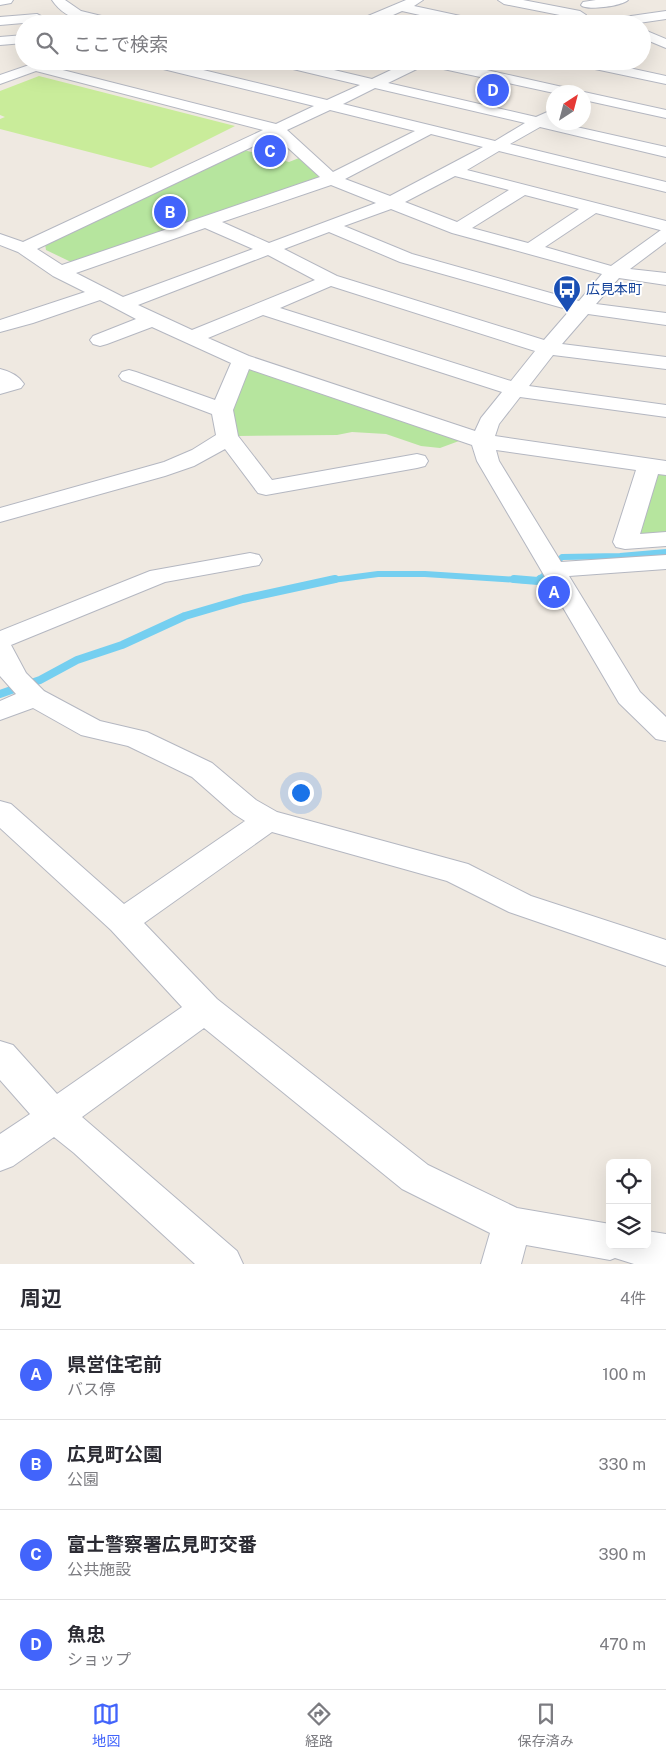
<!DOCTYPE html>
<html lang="ja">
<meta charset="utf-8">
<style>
body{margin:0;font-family:"Public Sans","Noto Sans JP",sans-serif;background:#f2f2f3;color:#2b2b33}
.controls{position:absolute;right:15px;bottom:15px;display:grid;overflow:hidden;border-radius:8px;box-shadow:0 5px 20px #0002}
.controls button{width:45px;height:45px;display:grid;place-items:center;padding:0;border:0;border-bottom:1px solid #e1e1e2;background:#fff;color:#2b2b33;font:25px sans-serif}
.compass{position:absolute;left:546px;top:85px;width:45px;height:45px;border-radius:50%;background:#fff;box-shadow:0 5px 20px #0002;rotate:36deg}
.you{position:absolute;left:300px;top:792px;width:18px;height:18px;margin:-12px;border:4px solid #fff;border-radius:50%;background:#1a73e8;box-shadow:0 0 0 8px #1a73e833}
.badge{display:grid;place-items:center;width:32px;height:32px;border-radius:50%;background:#4264fb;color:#fff;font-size:16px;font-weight:700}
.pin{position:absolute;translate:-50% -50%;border:2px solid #fff;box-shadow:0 1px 5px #0006}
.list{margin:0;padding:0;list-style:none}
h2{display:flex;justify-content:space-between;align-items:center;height:65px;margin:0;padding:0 20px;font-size:21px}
h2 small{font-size:16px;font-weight:400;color:#7c7c81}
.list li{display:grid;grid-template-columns:32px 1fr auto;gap:15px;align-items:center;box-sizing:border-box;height:90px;padding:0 20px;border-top:1px solid #e1e1e2}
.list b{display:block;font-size:19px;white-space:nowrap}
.list p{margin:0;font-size:16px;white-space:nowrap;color:#7c7c81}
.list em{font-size:16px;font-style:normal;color:#7c7c81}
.icon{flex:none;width:28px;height:28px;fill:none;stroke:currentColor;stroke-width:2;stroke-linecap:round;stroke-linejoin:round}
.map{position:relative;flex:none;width:666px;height:1264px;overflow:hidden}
.search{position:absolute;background:#fff;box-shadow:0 5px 20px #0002;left:15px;right:15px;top:15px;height:55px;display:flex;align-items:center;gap:12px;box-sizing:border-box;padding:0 18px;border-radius:28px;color:#7c7c81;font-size:19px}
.sheet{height:425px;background:#fff}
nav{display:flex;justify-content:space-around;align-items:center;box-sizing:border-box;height:70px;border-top:1px solid #e1e1e2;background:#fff;font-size:14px;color:#7c7c81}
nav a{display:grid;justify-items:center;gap:2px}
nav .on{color:#4264fb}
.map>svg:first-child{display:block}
.green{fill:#b6e59e}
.pitch{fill:#c9ec9a}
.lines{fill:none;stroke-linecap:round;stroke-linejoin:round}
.stream-far1{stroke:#75cff0;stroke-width:6}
.stream{stroke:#75cff0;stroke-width:8}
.minor-casing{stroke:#b4b7c1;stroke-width:2}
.minor{fill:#fff;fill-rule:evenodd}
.labels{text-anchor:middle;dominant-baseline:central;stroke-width:4;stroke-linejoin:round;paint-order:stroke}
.far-transit-label{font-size:14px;fill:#164399;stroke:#fff;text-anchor:start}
</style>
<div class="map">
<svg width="666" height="1264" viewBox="0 0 666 1264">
<rect width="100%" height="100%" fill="#efe9e1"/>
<!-- green -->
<path class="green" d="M244,150L289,162L299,158L319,177L318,179L71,262L46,250L45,244Z
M244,364L439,431L459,441L440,448L421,446L386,434L352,432L337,435L238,436L228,424Z
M653,469L666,470V536L635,539Z"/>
<!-- pitch -->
<path class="pitch" d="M39,76L235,126L151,168L0,129V119L5,117L0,115V91Z"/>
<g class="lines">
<!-- stream-far1 -->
<path class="stream-far1" d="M325,581L378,574H425L534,581
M538,581L562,557L620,556L666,552"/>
<!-- stream -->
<path class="stream" d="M514,579L538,581L540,579
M0,694L40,680L77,660L122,645L185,616L243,599L335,579"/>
<!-- minor casing -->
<g class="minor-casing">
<path id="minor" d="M0,0H13L11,3L0,5Z
M52,0H65L81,11L122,21L123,24C97,24 68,24 52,0Z
M406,0H423L414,6L479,20L485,24H460L402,11L373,24H355L356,21Z
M498,0H523L580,11L586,15L580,19L504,4Z
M596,0H628C622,6 586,11 581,5L583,2Z
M666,11V19L632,24H597L603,20Z
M37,14L56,24L35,22L0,25V17Z
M642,29L666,39V48L642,38Z
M24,35V43L0,45V37Z
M151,61H166L327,100L360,85L272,64L270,61H296L372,79L410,61H447L567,88L572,89L574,92L554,93L425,65L388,83L536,117L554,109V120L552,121L554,122L666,147V157L540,127L510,144L666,182V192L499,151L467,170L666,221V242L630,269L666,273V285L619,278L596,304L666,313V325L588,314L562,344L666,357V369L553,355L529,386L666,405V417L520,397L499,424L495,436L666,461V475L658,474L640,534L666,532V546L625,549L616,547L613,542L636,470L496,450L499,461L561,562L666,555V569L569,576L640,692L666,717V741L656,739L619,703L477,461L472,445L249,369L233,410L238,436L272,480L417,454L425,456L428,461L425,466L417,468L266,495L258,493L225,449L194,466L165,476L0,522V508L164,462L192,450L216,435L212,414L122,380L119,376L122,372L129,370L136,372L215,400L231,363L152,327L107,344L100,346L93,344L90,340L93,336L136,319L100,300L33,323L0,332V320L85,292L53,276L18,252L0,245V234L23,242L263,130L36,71L0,84V75L35,63L276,124L314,106L155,67ZM375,88L525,123L495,141L343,104ZM330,110L415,131L333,172L287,130ZM431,134L483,147L390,196L345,179ZM275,136L320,177L62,265L37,249ZM455,176L509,190L457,222L405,202ZM331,185L376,203L269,243L222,222ZM525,195L579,209L528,243L472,228ZM391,209L452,233L602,274L579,301L412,254L344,226ZM596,213L660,230H661L611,266L545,247ZM205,228L253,249L123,297L76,273ZM329,232L400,262L570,310L544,340L337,276L284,249ZM268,255L315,280L192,330L138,305ZM331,286L535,351L511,381L280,308ZM263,315L502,392L481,418L475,431L249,356L208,338Z
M569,61H597L666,76V84L576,65Z
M580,92H584L666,110V118L584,100V92Z
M0,369C9,371 19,376 24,384L21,388L0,394Z
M250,553L259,555L262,560L259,565L165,582L11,645L26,673L44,691L100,721L147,732L212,763L256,800L277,812L468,864L531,896L666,940V966L509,912L447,881L272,832L144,923L217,999L428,1165L517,1208L610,1224V1245H647V1231L666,1234V1264H634L615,1258L610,1260L526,1245L521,1264H481L490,1233L402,1189L204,1028L82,1117L237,1251L243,1264H195L74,1153L54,1137L13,1166L0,1171V1134L30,1114L0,1080V1041L13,1045L57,1094L182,1007L111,930L0,828V801L11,804L124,904L245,821L234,814L192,777L128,746L81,735L33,708L0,720V701L16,694L0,676V631L150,571Z"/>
</g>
<!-- minor -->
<use href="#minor" class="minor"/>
</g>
<!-- icons -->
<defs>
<g id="bus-pin" transform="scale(1.4375)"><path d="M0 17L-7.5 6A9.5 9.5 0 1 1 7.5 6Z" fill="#1a4fb4" stroke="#fff"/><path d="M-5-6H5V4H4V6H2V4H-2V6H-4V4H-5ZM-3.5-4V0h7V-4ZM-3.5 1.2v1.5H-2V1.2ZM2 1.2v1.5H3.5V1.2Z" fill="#fff"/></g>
</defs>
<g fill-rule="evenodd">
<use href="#bus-pin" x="567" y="289"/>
</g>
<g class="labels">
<!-- far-transit labels -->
<g class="far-transit-label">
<text x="586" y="289">広見本町</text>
</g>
</g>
</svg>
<div class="controls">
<button><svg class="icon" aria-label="locate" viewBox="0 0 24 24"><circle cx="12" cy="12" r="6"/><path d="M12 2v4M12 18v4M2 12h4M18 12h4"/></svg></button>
<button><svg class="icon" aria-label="layers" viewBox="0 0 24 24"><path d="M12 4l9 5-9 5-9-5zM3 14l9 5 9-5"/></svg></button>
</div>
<svg class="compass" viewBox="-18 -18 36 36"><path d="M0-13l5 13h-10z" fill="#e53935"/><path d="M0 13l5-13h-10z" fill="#7c7c81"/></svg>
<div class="you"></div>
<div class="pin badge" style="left:554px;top:592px">A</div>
<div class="pin badge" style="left:170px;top:212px">B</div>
<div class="pin badge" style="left:270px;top:151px">C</div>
<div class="pin badge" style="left:493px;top:90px">D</div>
<div class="search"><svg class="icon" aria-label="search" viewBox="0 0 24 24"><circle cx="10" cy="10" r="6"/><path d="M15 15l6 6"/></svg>ここで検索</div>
</div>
<section class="sheet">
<h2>周辺<small>4件</small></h2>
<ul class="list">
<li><span class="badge">A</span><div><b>県営住宅前</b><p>バス停</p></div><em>100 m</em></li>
<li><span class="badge">B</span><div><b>広見町公園</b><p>公園</p></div><em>330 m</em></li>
<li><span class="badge">C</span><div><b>富士警察署広見町交番</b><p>公共施設</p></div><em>390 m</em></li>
<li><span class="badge">D</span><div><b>魚忠</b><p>ショップ</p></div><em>470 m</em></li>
</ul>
</section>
<nav>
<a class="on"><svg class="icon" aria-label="map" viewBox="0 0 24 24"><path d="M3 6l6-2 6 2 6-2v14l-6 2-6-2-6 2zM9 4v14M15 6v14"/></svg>地図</a>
<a><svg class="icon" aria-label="directions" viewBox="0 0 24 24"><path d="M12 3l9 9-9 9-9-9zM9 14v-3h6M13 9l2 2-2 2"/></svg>経路</a>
<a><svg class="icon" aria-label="saved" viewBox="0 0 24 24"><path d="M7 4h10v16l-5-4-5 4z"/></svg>保存済み</a>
</nav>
